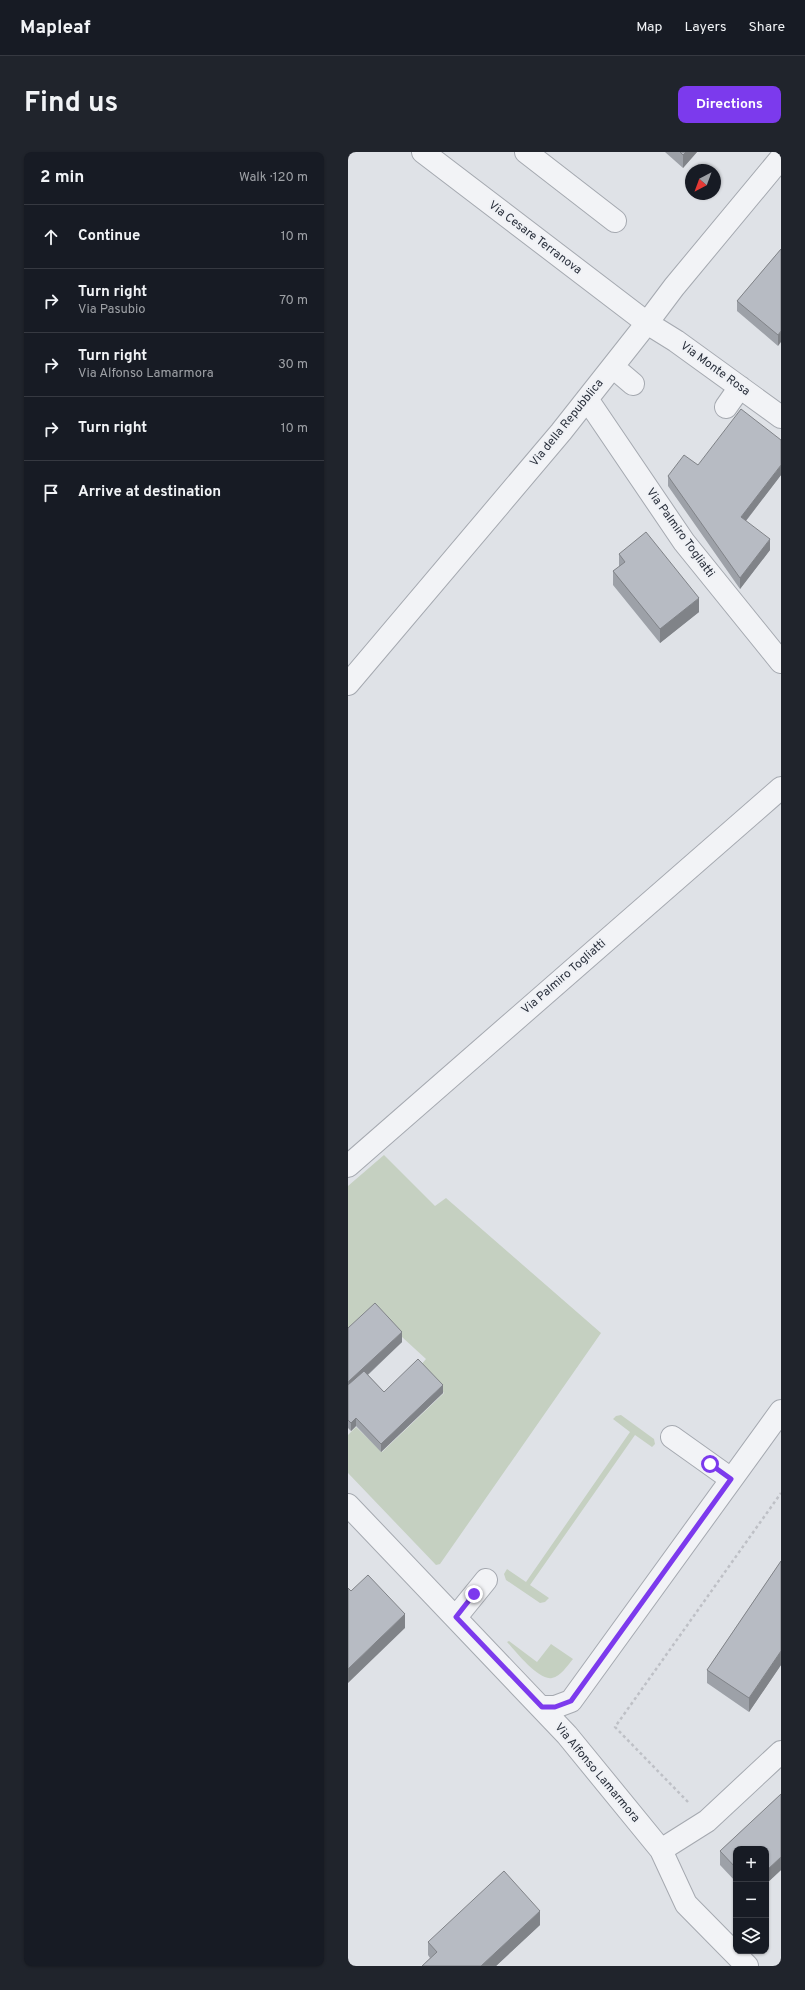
<!DOCTYPE html>
<meta charset="utf-8">
<style>
body{margin:0;font-family:Overpass,sans-serif;background:#20242c;color:#f1f3f6}
.controls{position:absolute;right:12px;bottom:12px;display:grid;overflow:hidden;border-radius:8px;box-shadow:0 1px 3px #0004}
.controls button{width:36px;height:36px;display:grid;place-items:center;padding:0;border:0;border-bottom:1px solid #363941;background:#171b24;color:#f1f3f6;font:20px sans-serif}
.compass{position:absolute;left:337px;top:12px;width:36px;height:36px;border-radius:50%;background:#171b24;box-shadow:0 1px 3px #0004;rotate:221deg}
.stop{position:absolute;width:12px;height:12px;margin:-9px;border:3px solid #7c3aed;border-radius:50%;background:#fff}
.stop.end{background:#7c3aed;border-color:#fff;box-shadow:0 1px 4px #0008}
.list{margin:0;padding:0;list-style:none}
h2{display:flex;justify-content:space-between;align-items:center;height:52px;margin:0;padding:0 16px;font-size:17px}
h2 small{font-size:13px;font-weight:400;color:#9ea1a6}
.list li{display:grid;grid-template-columns:26px 1fr auto;gap:12px;align-items:center;box-sizing:border-box;height:64px;padding:0 16px;border-top:1px solid #363941}
.list b{display:block;font-size:15px;white-space:nowrap}
.list p{margin:0;font-size:13px;white-space:nowrap;color:#9ea1a6}
.list em{font-size:13px;font-style:normal;color:#9ea1a6}
.icon{flex:none;width:22px;height:22px;fill:none;stroke:currentColor;stroke-width:2;stroke-linecap:round;stroke-linejoin:round}
.map{position:relative;flex:none;width:433px;height:1814px;overflow:hidden;border-radius:8px}
header{display:flex;align-items:center;gap:24px;box-sizing:border-box;height:56px;padding:0 20px;background:#171b24;border-bottom:1px solid #363941}
header strong{font-size:19px}
nav{display:flex;gap:22px;margin-inline-start:auto;font-size:14px}
.intro{display:flex;align-items:center;justify-content:space-between;box-sizing:border-box;height:96px;padding:0 24px}
h1{margin:0;font-size:28px}
.button{padding:10px 18px;border-radius:8px;background:#7c3aed;color:#fff;font-size:14px;font-weight:700}
main{display:flex;gap:24px;padding:0 24px}
aside{flex:1;background:#171b24;border-radius:8px;box-shadow:0 1px 3px #0004}
.map>svg:first-child{display:block}
.green{fill:#c5d0c1}
.lines{fill:none;stroke-linecap:round;stroke-linejoin:round}
.minor-casing{stroke:#a5a9b0;stroke-width:24}
.path{stroke:#bec0c6;stroke-width:2.5;stroke-dasharray:3 3;stroke-linecap:butt}
.minor{stroke:#f2f3f6;stroke-width:22}
.wall{fill:#9da1a8}
.shaded-wall{fill:#808388}
.building{fill:#b7bbc3;stroke:#808388}
.route{stroke:#7c3aed;stroke-width:5}
.labels{text-anchor:middle;dominant-baseline:central;stroke-width:4;stroke-linejoin:round;paint-order:stroke}
.street-label{font-size:12px;fill:#2a303c;stroke:#eff1f5}
</style>
<header>
<strong>Mapleaf</strong>
<nav><a>Map</a><a>Layers</a><a>Share</a></nav>
</header>
<div class="intro"><h1>Find us</h1><a class="button">Directions</a></div>
<main>
<aside>
<h2>2 min<small>Walk · 120 m</small></h2>
<ul class="list">
<li><svg class="icon" aria-label="ahead" viewBox="0 0 24 24"><path d="M12 20V5M6 11l6-6 6 6"/></svg><div><b>Continue</b></div><em>10 m</em></li>
<li><svg class="icon" aria-label="right" viewBox="0 0 24 24"><path d="M7 20v-9h11M14 6l5 5-5 5"/></svg><div><b>Turn right</b><p>Via Pasubio</p></div><em>70 m</em></li>
<li><svg class="icon" aria-label="right" viewBox="0 0 24 24"><path d="M7 20v-9h11M14 6l5 5-5 5"/></svg><div><b>Turn right</b><p>Via Alfonso Lamarmora</p></div><em>30 m</em></li>
<li><svg class="icon" aria-label="right" viewBox="0 0 24 24"><path d="M7 20v-9h11M14 6l5 5-5 5"/></svg><div><b>Turn right</b></div><em>10 m</em></li>
<li><svg class="icon" aria-label="arrive" viewBox="0 0 24 24"><path d="M6 21V4h12l-3 4 3 4H6"/></svg><div><b>Arrive at destination</b></div></li>
</ul>
</aside>
<div class="map">
<svg width="433" height="1814" viewBox="0 0 433 1814">
<rect width="100%" height="100%" fill="#dfe2e7"/>
<!-- green -->
<path class="green" d="M36,1003L87,1054L98,1046L253,1181L92,1412L88,1413L0,1321V1283L8,1275L34,1300L96,1241L71,1215L78,1207L54,1185L52,1187H0V1034Z
M273,1263L306,1287L307,1292L304,1295L287,1283L182,1433L201,1446L197,1450L192,1451L158,1428L156,1422L159,1417L178,1430L282,1280L265,1267L268,1264Z
M161,1489L189,1510L203,1492L225,1507C219,1514 213,1524 204,1526C191,1529 168,1500 159,1490Z"/>
<g class="lines">
<!-- minor casing -->
<g class="minor-casing">
<path id="minor" d="M75,0L299,171L328,189L433,265
M178,0L267,69
M265,215L285,232
M239,247L336,390L433,510
M378,255L392,235
M0,532L213,280L299,171L326,135L433,6
M0,1014L433,636
M324,1285L383,1327
M0,1353L219,1583L313,1698L338,1752L399,1814
M108,1465L138,1428
M194,1555H207L223,1549L433,1259
M313,1698L359,1669L433,1600"/>
</g>
<!-- path -->
<path class="path" d="M340,1650L267,1575L433,1341"/>
<!-- minor -->
<use href="#minor" class="minor"/>
</g>
<!-- wall -->
<path class="wall" d="M317,0H349L335,16Z
M433,97L430,194L389,159V149Z
M350,313L433,323L398,369L422,398L392,437L320,334V324Z
M271,402L351,460L312,491L265,433V419L271,415Z
M0,1176L54,1190L20,1223L36,1240L95,1241L33,1300L8,1274L3,1279L0,1276Z
M433,1409V1513L401,1560L359,1531V1518Z
M433,1642V1718L418,1732L388,1697V1730L372,1713V1699Z
M192,1773L148,1814H74L82,1806L80,1803V1790Z"/>
<!-- shaded-wall -->
<path class="shaded-wall" d="M338,0H349L335,16V3Z
M433,179V190L430,194V183Z
M433,313V323L393,375V365Z
M422,387V398L392,437V426Z
M351,446V460L312,491V477Z
M54,1180V1190L0,1241V1230Z
M95,1233V1241L33,1300V1292Z
M8,1266V1274L3,1279V1271Z
M57,1462V1476L0,1531V1517Z
M433,1499V1513L401,1560V1546Z
M433,1705V1718L418,1732V1719Z
M192,1759V1773L148,1814H133Z"/>
<!-- building -->
<path class="building" d="M332,0H338L335,3Z
M433,97V179L430,183L389,149Z
M393,257L433,288V313L393,365L422,387L392,426L320,324L336,303L350,313Z
M298,380L351,446L312,477L265,419L277,410L271,402Z
M27,1151L54,1180L0,1230V1176Z
M70,1207L95,1233L33,1292L8,1266L3,1271L0,1268V1233L16,1219L36,1240Z
M433,1409V1499L401,1546L359,1518Z
M20,1423L57,1462L0,1517V1436L3,1439Z
M433,1642V1705L418,1719V1697H388V1716L372,1699Z
M156,1719L192,1759L133,1814H74L89,1800L80,1790Z"/>
<g class="lines">
<!-- route -->
<path class="route" d="M126,1442L108,1465L194,1555H207L223,1549L383,1327L362,1312"/>
</g>
<g class="labels">
<!-- street labels -->
<g class="street-label">
<text transform="translate(187 86) rotate(37)">Via Cesare Terranova</text>
<text transform="translate(367 217) rotate(36)">Via Monte Rosa</text>
<text transform="translate(219 271) rotate(-51)">Via della Repubblica</text>
<text transform="translate(332 381) rotate(54)">Via Palmiro Togliatti</text>
<text transform="translate(216 825) rotate(-41)">Via Palmiro Togliatti</text>
<text transform="translate(249 1621) rotate(50)">Via Alfonso Lamarmora</text>
</g>
</g>
</svg>
<div class="controls">
<button>+</button>
<button>−</button>
<button><svg class="icon" aria-label="layers" viewBox="0 0 24 24"><path d="M12 4l9 5-9 5-9-5zM3 14l9 5 9-5"/></svg></button>
</div>
<svg class="compass" viewBox="-18 -18 36 36"><path d="M0-13l5 13h-10z" fill="#e53935"/><path d="M0 13l5-13h-10z" fill="#9ea1a6"/></svg>
<div class="stop" style="left:362px;top:1312px"></div>
<div class="stop end" style="left:126px;top:1442px"></div>
</div>
</main>
